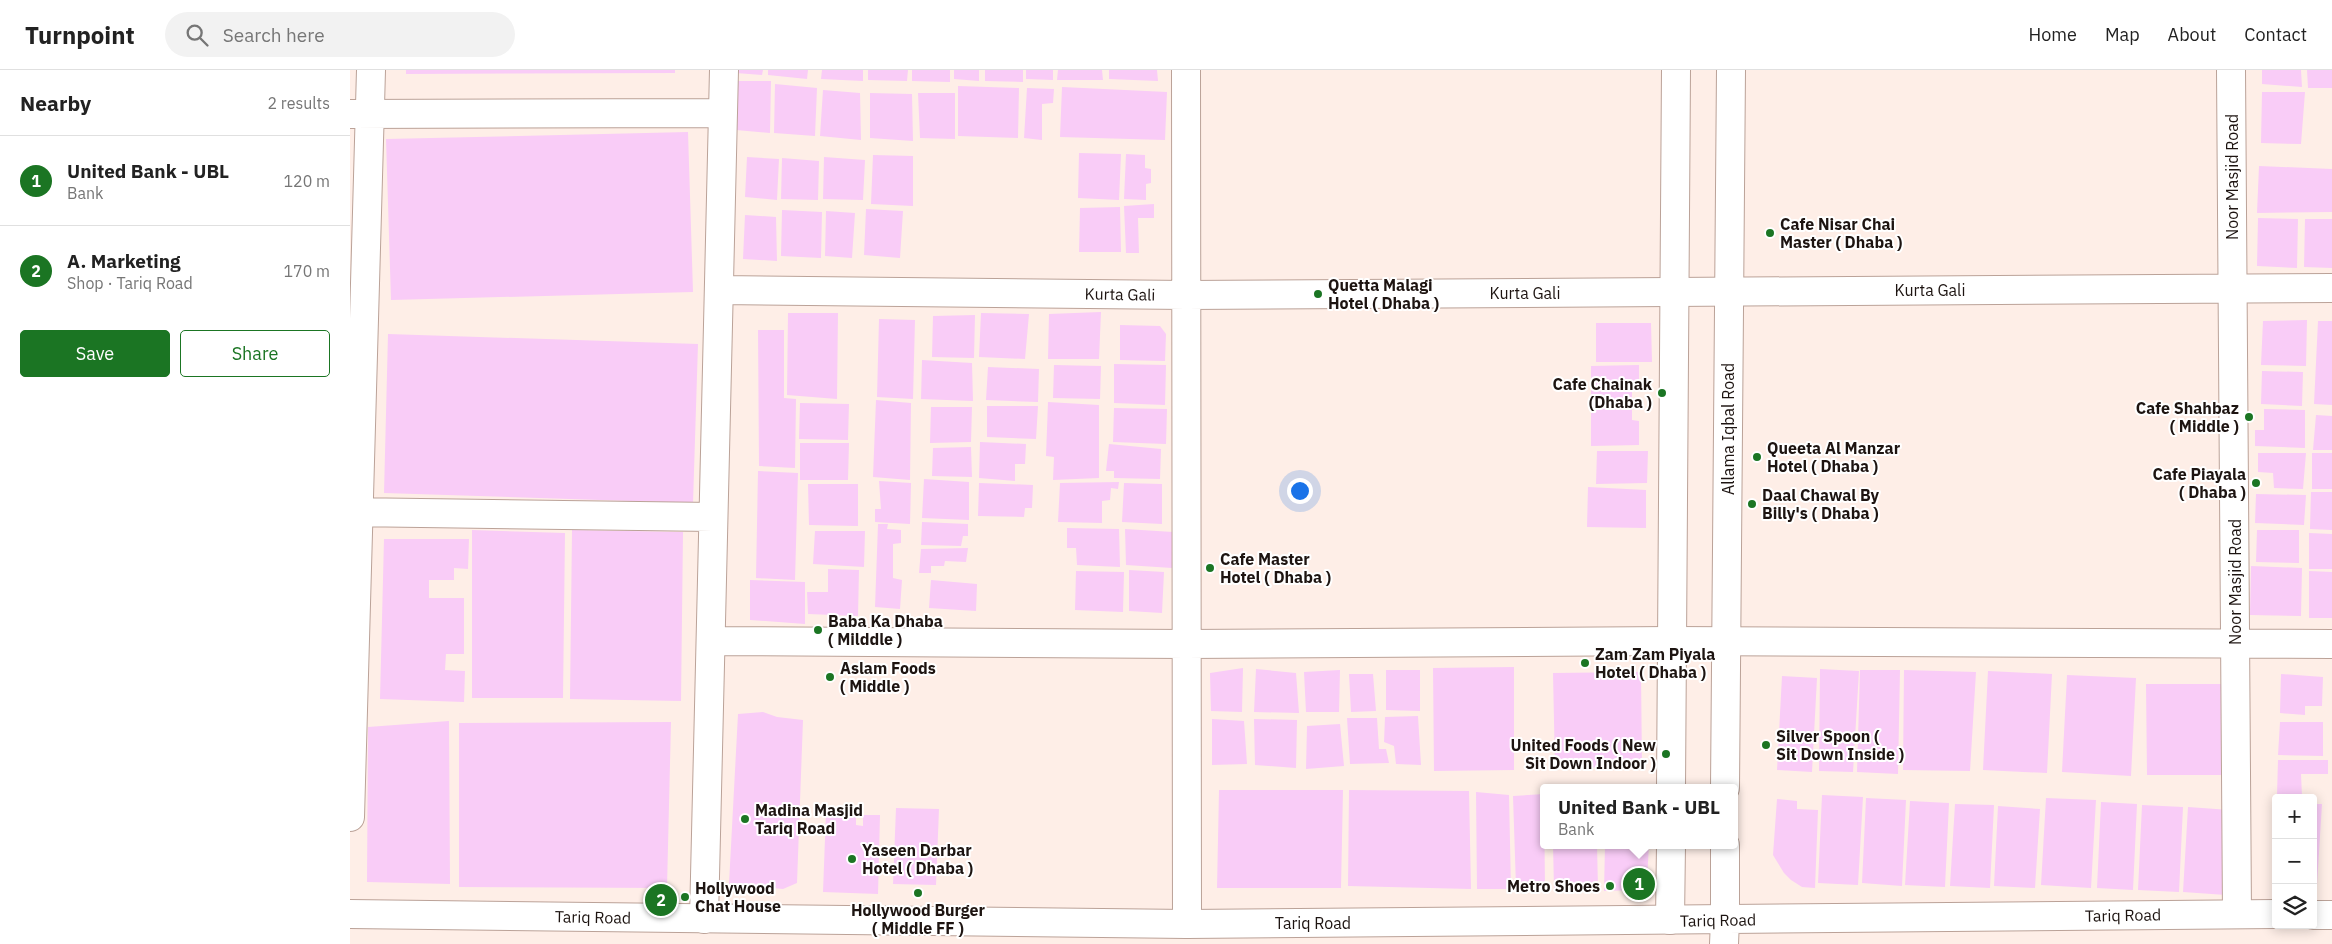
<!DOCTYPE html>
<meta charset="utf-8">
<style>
body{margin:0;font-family:"IBM Plex Sans",sans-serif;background:#f2f2f2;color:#222}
.controls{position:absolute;right:15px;bottom:15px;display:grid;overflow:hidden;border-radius:5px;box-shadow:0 2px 12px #0003}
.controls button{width:45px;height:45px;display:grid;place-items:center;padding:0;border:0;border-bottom:1px solid #e0e0e0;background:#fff;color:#222;font:25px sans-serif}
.you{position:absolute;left:949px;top:420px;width:18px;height:18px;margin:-12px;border:4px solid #fff;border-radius:50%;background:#1a73e8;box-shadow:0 0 0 8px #1a73e833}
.badge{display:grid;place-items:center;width:32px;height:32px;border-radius:50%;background:#1b7523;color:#fff;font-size:16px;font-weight:700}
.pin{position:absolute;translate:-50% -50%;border:2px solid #fff;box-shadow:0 1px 5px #0006}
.popup{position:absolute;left:1190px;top:714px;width:198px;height:65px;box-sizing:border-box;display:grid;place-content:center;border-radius:5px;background:#fff;filter:drop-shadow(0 1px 4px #0005);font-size:16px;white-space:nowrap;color:#767676}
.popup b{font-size:19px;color:#222}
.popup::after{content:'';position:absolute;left:50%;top:100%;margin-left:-10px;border:10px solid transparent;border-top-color:#fff}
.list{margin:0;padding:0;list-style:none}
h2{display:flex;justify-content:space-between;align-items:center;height:65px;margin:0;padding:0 20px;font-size:21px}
h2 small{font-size:16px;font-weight:400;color:#767676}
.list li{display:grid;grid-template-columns:32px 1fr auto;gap:15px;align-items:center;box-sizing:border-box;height:90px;padding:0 20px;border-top:1px solid #e0e0e0}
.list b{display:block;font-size:19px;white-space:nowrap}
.list p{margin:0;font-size:16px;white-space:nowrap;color:#767676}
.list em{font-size:16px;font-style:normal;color:#767676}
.actions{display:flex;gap:10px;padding:15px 20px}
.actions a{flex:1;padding:11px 0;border:1px solid #1b7523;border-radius:5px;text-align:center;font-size:18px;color:#1b7523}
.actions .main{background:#1b7523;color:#fff}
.icon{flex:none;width:28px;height:28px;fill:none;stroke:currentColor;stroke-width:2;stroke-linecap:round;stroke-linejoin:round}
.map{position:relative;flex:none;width:1982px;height:874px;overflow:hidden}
header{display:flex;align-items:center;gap:30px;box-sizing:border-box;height:70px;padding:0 25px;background:#fff;border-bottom:1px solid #e0e0e0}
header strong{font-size:24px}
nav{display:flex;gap:28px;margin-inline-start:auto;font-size:18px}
.search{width:350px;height:45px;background:#f2f2f2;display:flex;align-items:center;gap:12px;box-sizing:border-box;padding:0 18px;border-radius:28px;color:#767676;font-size:19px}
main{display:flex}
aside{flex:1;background:#fff}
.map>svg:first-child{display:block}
.building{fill:#f9ccf7}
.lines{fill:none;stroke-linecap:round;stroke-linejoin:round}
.minor-casing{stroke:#bba298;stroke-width:30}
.tertiary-casing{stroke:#bba298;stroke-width:30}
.secondary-casing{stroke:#bba298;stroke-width:30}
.minor{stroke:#fff;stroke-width:28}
.tertiary{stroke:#fff;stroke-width:28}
.secondary{stroke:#fff;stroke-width:28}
.poi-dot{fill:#1b7523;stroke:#fff;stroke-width:2}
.labels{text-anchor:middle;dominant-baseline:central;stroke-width:4;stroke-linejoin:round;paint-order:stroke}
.street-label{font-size:16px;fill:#1d1411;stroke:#fff}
.poi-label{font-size:16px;font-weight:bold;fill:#1d1411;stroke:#fff;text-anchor:start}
</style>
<header>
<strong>Turnpoint</strong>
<div class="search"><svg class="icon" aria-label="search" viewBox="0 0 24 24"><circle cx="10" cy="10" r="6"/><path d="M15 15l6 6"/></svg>Search here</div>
<nav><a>Home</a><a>Map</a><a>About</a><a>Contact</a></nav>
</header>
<main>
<aside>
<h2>Nearby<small>2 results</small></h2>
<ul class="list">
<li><span class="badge">1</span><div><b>United Bank - UBL</b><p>Bank</p></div><em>120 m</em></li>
<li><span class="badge">2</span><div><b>A. Marketing</b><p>Shop · Tariq Road</p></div><em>170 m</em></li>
</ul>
<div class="actions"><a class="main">Save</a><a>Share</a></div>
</aside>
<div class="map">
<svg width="1982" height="874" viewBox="0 0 1982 874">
<rect width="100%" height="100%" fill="#feeee7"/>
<!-- building -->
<path class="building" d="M56,0H325V3L56,4Z
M386,0H413L412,5L386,3Z
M418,0H458L457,9L418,5Z
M472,0H513V11L471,9Z
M518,0H558L557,11L518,10Z
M562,0H600V12L562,11Z
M604,0H629V11L604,9Z
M635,0H673V12L635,11Z
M676,0H703V10L676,9Z
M708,0H752L753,10H707Z
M759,0H807L808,11L759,9Z
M1912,0H1951L1952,17L1912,14Z
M1957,0H1982V18H1958Z
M388,11H421L420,63L386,60Z
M425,14L467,18L465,66L424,63Z
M608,16L669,18L668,68L608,66Z
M712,17L817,22L815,70L710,67Z
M677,18L704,19L703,33L692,34V70L674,68Z
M473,20L510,23L511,70L470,66Z
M1912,22H1955L1951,74L1911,73Z
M520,23L562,24L563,71L520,68Z
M568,23H605V69L570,68Z
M338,62L343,222L41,230L36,69Z
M729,83L771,84L769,130L728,128Z
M776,84L795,85V98L801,99V113L796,114V130L774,129Z
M523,85L563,86V136L521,134Z
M397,87L429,89L427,130L395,127Z
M474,87L515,90L513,130L473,129Z
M432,88L469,91L468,130L431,129Z
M1909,96L1982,99V142L1907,143Z
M804,134V148H788L789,183H776L774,136Z
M770,137L771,182H729L730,138Z
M516,139L553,141L550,188L514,185Z
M432,140L472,142L471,188L431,186Z
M476,141L505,143L502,188L475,186Z
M395,145L426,147L427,191L393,189Z
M1908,148L1948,149L1947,198L1907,196Z
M1955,149H1982V198L1954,197Z
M751,242L749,289H698L699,244Z
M438,243H488L487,329L437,325Z
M631,243L679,244L675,289L629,287Z
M625,245L624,288L582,287L583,246Z
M529,249L565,250L563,329L527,327Z
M1957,250L1956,296L1911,295L1913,251Z
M1968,251H1982V335L1964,334Z
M1246,253H1301L1302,292H1246Z
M770,255L810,256L816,264L815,291L770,290Z
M408,260H434V328L446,329L445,398L409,396Z
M38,264L348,274L343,433L34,423Z
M572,290L622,293L623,331L571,329Z
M764,294L816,295L815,335L764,333Z
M704,295L751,296L750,329L703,328Z
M1289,295V317H1282V350L1289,351V375L1241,376V296Z
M638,297L689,299L688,332L636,330Z
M1912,301L1953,302L1952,336L1911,334Z
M526,330L561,333L560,410L523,407Z
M698,332L749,335V408L703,410L704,387L696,386Z
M450,333L499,334L498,370L449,369Z
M637,336H688L686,369L637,367Z
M581,337H622L621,372L580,373Z
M764,338L817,339L816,374L763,372Z
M1914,339L1955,340V378L1905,376V360H1914Z
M1966,345L1982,346V380H1963Z
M630,372L676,374L675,394H665V411L629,408Z
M450,373H499L498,410H450Z
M759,374L811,379L810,409L764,408V401H756Z
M621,377L622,407L582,406L583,378Z
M1247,381H1298L1297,413L1246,414Z
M1908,383H1956L1953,419L1924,418L1923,403L1908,402Z
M1962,383H1982V419H1962Z
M408,401L448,403L445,510L406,508Z
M574,409L619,412V450L572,448Z
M529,411L561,413L560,454L525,452V439H531Z
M769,412L768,419L761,418L760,430L752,431V453L708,452L710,413Z
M629,413L683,415L682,438H675L674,447L628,446Z
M774,413L812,414V454L772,452Z
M458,414H508V456L459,455Z
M1238,417L1296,420V458L1237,457Z
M1961,422H1982V460L1960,459Z
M1906,424L1956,425L1954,455L1905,453Z
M572,452L618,454V466H613L611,476L571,475Z
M528,454H538L537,459L551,460V473L543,474V508L552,510L550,539L525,537Z
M717,458L769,459L770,497L727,495L726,478H717Z
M775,459L823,462L822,498L776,495Z
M122,460L215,463L213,628H122Z
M222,460L333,462L331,631L220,629Z
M1907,460H1949V493L1906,492Z
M465,461H515L514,497L463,494Z
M1959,463L1982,464V499H1959Z
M34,469H119L118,499L104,498V510H79V528H114V584H96L95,600L115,601L114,632L30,629Z
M618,478L616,492L595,491L594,496H581V503H569L571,479Z
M1901,496L1952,498L1951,546L1900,545Z
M478,499L509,500L508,546L458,544L457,522H478Z
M779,500L814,502L812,543L779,541Z
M726,501L774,502L773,542L725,540Z
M1959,501L1982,502V548H1959Z
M400,510L455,512V554L400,550Z
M581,510L627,514L626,541L579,538Z
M1164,597V700L1084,701L1083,598Z
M893,598L892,642L861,641L860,603Z
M906,599L946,603L949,643L904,642Z
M1470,599L1509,601L1503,702L1469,701Z
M990,600L989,642H956L954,602Z
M1036,600H1070V641L1036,640Z
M1510,600H1550L1548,704L1507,702Z
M1554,600L1626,602L1620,701L1553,700Z
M1638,601L1702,604L1697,703L1633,700Z
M1291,602L1292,697L1205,698L1203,603Z
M999,604H1023L1026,641L1001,642Z
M1931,604L1973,607L1972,636H1955V645L1930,643Z
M1717,605L1786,608L1781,706L1712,702Z
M1432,606L1467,608L1462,702L1427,700Z
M1796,614H1878V705H1797Z
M413,642L427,647L453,650L447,813L433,819L379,814L388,644Z
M1068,646L1071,695L1046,694L1044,676L1034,672L1035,647Z
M997,648H1027L1029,679H1036L1039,693L1000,694Z
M862,649L894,651L897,694L862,695Z
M904,649L947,650L946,698L905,695Z
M99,651L100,814L17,812L18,657Z
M321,652L317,818L109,817V653Z
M1930,652H1973V686L1928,685Z
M990,654L994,696L956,699L957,656Z
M1928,690H1978V704H1951L1952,726L1927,725Z
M869,720H993L991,818H867Z
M999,720L1119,721L1121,819L998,816Z
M1126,722L1159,725L1161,819H1127Z
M1194,724L1195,819L1166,817L1163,726Z
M1472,725L1513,727L1508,815L1468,813Z
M1516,728L1556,730L1552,816L1512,813Z
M1696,728L1746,730L1741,818L1691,815Z
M1427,729L1447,731V739L1468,740L1465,818L1452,817L1441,810L1434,803L1423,785Z
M1560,731L1599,733L1595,817L1555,815Z
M1751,732L1787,734L1783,820L1747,818Z
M1605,734L1644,735L1640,818L1600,816Z
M1963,734H1972L1967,815H1963Z
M1792,735L1833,737L1829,822L1788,820Z
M1648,736L1690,739L1685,818L1644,816Z
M1838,737L1880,740L1876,825L1833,822Z
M546,738L589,739L586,815L543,814Z
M476,742L506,743V755L513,756V745H530L528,824L473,822Z
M1203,775H1247L1248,818H1204Z
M1255,775H1299L1297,809L1294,815L1283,820L1254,821Z"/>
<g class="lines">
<!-- minor casing -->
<g class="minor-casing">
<path id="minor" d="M836,0L837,854
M1881,0L1887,844
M0,44L373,43
M369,220L836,225L1982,218
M0,442L363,447
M361,571L836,574L1322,571L1982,574
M0,747L21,0
M354,849L374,0"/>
</g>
<!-- tertiary casing -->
<g class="tertiary-casing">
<path id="tertiary" d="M1321,718L1326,0
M1375,718L1381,0
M1320,850L1321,775
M1375,850V775"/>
</g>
<!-- secondary casing -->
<g class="secondary-casing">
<path id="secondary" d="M0,844L837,854L1926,844
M1963,845H1982
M1374,874L1375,850"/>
</g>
<!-- minor -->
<use href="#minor" class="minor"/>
<!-- tertiary -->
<use href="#tertiary" class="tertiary"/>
<!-- secondary -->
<use href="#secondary" class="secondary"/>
</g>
<!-- markers -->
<g class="poi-dot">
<circle cx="1420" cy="163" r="5"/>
<circle cx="968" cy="224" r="5"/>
<circle cx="1312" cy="323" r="5"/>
<circle cx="1899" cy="347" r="5"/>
<circle cx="1407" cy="387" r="5"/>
<circle cx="1906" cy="413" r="5"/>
<circle cx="1402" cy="434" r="5"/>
<circle cx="860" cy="498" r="5"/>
<circle cx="468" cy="560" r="5"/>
<circle cx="1235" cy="593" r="5"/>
<circle cx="480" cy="607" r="5"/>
<circle cx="1416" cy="675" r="5"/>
<circle cx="1316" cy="684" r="5"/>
<circle cx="395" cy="749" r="5"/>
<circle cx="502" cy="789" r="5"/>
<circle cx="1260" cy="816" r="5"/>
<circle cx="568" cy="823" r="5"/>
<circle cx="335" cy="827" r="5"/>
</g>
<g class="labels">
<!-- street labels -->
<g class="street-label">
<text transform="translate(1882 107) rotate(-90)">Noor Masjid Road</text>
<text x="1580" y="220">Kurta Gali</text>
<text x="1175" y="223">Kurta Gali</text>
<text transform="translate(770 224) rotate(1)">Kurta Gali</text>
<text transform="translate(1378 359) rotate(-90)">Allama Iqbal Road</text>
<text transform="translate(1885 512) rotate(-90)">Noor Masjid Road</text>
<text transform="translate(1773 845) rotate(-1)">Tariq Road</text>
<text transform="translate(243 847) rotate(1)">Tariq Road</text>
<text transform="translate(1368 850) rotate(-1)">Tariq Road</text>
<text x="963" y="853">Tariq Road</text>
</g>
<!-- poi labels -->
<g class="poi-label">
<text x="1430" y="154">Cafe Nisar Chai<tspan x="1430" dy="18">Master ( Dhaba )</tspan></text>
<text x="978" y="215">Quetta Malagi<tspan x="978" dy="18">Hotel ( Dhaba )</tspan></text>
<text x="1302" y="314" text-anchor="end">Cafe Chainak<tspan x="1302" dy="18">(Dhaba )</tspan></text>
<text x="1889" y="338" text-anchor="end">Cafe Shahbaz<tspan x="1889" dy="18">( Middle )</tspan></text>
<text x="1417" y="378">Queeta Al Manzar<tspan x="1417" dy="18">Hotel ( Dhaba )</tspan></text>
<text x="1896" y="404" text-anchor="end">Cafe Piayala<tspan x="1896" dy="18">( Dhaba )</tspan></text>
<text x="1412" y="425">Daal Chawal By<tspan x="1412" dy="18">Billy's ( Dhaba )</tspan></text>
<text x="870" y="489">Cafe Master<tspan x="870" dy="18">Hotel ( Dhaba )</tspan></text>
<text x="478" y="551">Baba Ka Dhaba<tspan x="478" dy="18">( Milddle )</tspan></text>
<text x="1245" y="584">Zam Zam Piyala<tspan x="1245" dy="18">Hotel ( Dhaba )</tspan></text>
<text x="490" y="598">Aslam Foods<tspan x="490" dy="18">( Middle )</tspan></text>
<text x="1426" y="666">Silver Spoon (<tspan x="1426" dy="18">Sit Down Inside )</tspan></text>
<text x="1306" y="675" text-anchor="end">United Foods ( New<tspan x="1306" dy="18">Sit Down Indoor )</tspan></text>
<text x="405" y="740">Madina Masjid<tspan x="405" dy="18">Tariq Road</tspan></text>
<text x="512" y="780">Yaseen Darbar<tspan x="512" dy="18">Hotel ( Dhaba )</tspan></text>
<text x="1250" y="816" text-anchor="end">Metro Shoes</text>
<text x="345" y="818">Hollywood<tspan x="345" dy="18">Chat House</tspan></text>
<text x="568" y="840" text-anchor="middle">Hollywood Burger<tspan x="568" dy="18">( Middle FF )</tspan></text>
</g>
</g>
</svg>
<div class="controls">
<button>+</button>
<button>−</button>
<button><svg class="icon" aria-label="layers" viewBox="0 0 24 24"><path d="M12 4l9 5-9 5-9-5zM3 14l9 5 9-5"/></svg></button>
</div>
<div class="you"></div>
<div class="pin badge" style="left:1289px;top:814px">1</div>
<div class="popup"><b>United Bank - UBL</b>Bank</div>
<div class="pin badge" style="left:311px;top:830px">2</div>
</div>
</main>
